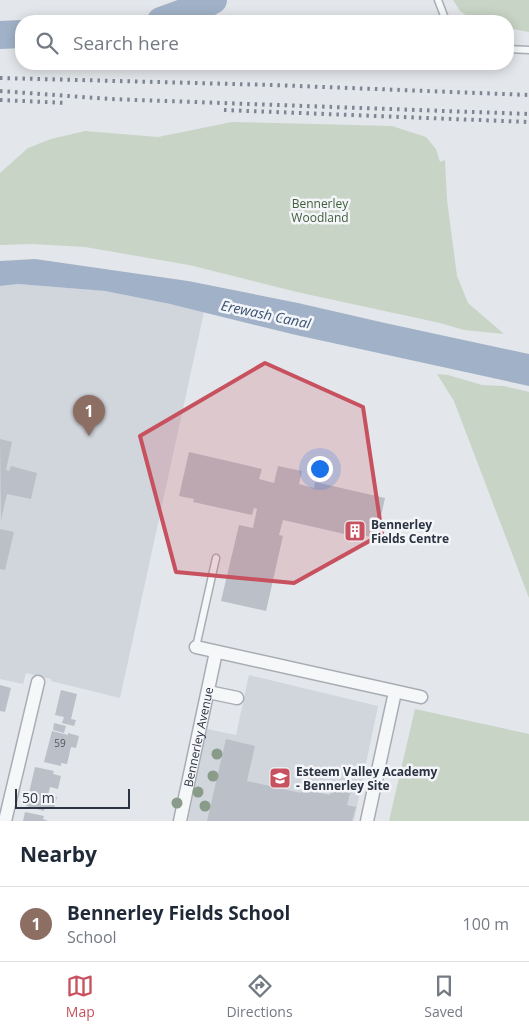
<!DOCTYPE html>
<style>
body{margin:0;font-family:"Open Sans",sans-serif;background:#f2f2f3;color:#1f2937}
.scale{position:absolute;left:15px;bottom:12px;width:115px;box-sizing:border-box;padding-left:5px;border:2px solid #2c3342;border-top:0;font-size:14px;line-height:18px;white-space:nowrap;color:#2c3342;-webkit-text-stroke:4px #f3f5f8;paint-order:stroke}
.you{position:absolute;left:319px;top:468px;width:18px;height:18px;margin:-12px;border:4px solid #fff;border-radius:50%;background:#1a73e8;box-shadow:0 0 0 8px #1a73e833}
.badge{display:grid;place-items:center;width:32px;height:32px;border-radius:50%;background:#c7515e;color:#fff;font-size:16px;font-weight:700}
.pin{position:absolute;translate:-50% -41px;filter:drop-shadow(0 1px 2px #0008)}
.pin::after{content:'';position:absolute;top:26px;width:18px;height:15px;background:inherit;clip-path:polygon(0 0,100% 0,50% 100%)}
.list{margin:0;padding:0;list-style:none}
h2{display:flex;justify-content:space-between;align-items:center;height:65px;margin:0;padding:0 20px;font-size:21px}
h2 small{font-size:16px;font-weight:400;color:#747a83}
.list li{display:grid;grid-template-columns:32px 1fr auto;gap:15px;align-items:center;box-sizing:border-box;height:75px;padding:0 20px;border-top:1px solid #e0e1e3}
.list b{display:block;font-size:19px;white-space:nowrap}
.list p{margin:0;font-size:16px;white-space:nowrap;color:#747a83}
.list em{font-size:16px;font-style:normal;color:#747a83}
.icon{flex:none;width:28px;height:28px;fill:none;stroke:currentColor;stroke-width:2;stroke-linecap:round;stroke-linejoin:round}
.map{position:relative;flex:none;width:529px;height:821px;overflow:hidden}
.search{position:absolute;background:#fff;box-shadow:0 2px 12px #0003;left:15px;right:15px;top:15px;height:55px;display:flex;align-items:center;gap:12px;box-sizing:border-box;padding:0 18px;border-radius:20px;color:#747a83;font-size:19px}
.sheet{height:140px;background:#fff}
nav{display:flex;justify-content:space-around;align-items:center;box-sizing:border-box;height:70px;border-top:1px solid #e0e1e3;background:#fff;font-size:14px;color:#747a83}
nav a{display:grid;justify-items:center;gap:2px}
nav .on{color:#c7515e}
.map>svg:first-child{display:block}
.built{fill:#d1d5dc}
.green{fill:#c8d4c5}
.water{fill:#a1b2c8}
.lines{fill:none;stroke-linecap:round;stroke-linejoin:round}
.river{stroke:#a1b2c8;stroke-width:28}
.building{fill:#bbbfc7}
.lane-casing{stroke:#a8adb4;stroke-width:9}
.street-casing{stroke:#a8adb4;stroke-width:15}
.lane{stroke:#f6f7f9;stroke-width:6}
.street{stroke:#f6f7f9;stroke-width:12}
.rail{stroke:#7e8593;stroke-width:4;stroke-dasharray:2.5 5;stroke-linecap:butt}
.tree{fill:#899b89}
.marked{fill:#c7515e;fill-opacity:0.2;stroke:#c7515e;stroke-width:4;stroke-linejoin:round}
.labels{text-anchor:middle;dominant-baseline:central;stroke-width:5;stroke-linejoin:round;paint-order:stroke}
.number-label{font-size:10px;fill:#505663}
.park-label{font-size:12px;fill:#3f5d3a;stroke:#f3f5f8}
.poi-label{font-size:12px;font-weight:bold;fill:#2c3342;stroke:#f3f5f8;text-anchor:start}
.street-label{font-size:12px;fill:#2c3342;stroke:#f3f5f8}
.water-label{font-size:14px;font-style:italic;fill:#385073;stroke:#f3f5f8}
</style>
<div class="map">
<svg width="529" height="821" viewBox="0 0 529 821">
<rect width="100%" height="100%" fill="#e3e6ea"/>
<!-- built -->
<path class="built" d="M18,284L105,291L170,304L204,312L120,698L51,681V679L26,673L23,684L0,679V286Z
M249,675L378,706L354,821H188L207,729L236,735Z"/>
<!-- green -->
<path class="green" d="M453,0H529V32L508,28V21H475L460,11Z
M232,122L392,126L426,137L436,149L440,162L445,160L447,200L457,276L468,303L504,334L464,330L440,323L297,292L189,265L85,247L32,244L0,245V173L28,148L51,139L85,131L158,137Z
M437,374L448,375L482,385L504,386L529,392V598L454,401Z
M415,709L529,734V821H389Z"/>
<!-- water -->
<path class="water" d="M35,259L188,281L298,303L385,323L529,354V386L296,335L170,304L105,291L18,284L0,286V261Z"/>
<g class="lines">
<!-- river -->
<path class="river" d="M161,21L202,6L213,0
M0,35L21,34"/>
</g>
<!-- building -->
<path class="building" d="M0,439L12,442L6,470L9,471L11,466L37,473L31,499L7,494L1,520Z
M189,452L262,469L259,479L274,483L278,466L302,471L299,484L314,488L315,482L385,498L376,538L362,535V538L283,520L279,535L283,536L266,611L221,601L239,525L253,528L257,509L254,508L252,515L193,502L194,499L179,496Z
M0,529L14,532L5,570L0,569Z
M0,685L11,688L5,712L0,711Z
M61,690L77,694L71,719L76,720L74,726L62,723L64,717L55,715Z
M54,723L66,726L64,733L53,730Z
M52,731L68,735V733L79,736L76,748L71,747L67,764L61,763V766L44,762Z
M226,739L255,746L247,781L301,793L302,789L330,795L332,789L350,793L347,805L356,807L352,821H207Z
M35,767L54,771L53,774L61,776L58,789L50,787L48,795L57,797L54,809L45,807L44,811L26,806Z
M25,812L44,816L43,819L48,821H23Z"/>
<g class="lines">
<!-- lane casing -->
<g class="lane-casing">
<path id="lane" d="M438,0L446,21
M508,49L529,50
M196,647L216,558"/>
</g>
<!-- street casing -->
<g class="street-casing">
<g id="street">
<path d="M196,647L421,697"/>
<path d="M208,692L237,698"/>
<path d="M5,821L38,682"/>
<path id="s1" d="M180,821L216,652"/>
<path d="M367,821L395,692"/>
</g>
</g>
<!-- lane -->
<use href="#lane" class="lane"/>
<!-- street -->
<use href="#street" class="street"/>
<!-- rail -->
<path class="rail" d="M0,78L273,85L529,95
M0,91L110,99L529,114
M0,100L67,103
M224,110L529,122"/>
</g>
<!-- trees -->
<g class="tree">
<circle cx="217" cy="754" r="5.5"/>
<circle cx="213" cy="776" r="5.5"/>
<circle cx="198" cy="792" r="5.5"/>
<circle cx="177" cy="803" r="5.5"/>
<circle cx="205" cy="806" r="5.5"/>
</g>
<!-- marked area -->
<path class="marked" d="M265,363L363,407L382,534L294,583L176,572L140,436Z"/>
<!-- icons -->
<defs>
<g id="building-square" transform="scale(1.125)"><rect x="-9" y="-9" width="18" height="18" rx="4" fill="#c7515e" stroke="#f3f5f8"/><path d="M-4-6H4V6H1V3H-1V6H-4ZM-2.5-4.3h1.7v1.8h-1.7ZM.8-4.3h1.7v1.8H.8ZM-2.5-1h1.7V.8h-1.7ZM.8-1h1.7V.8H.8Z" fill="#fff"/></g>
<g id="school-square" transform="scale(1.125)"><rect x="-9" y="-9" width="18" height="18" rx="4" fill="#c7515e" stroke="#f3f5f8"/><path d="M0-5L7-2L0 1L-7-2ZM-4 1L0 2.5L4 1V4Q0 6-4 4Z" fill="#fff"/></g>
</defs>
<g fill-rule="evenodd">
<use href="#building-square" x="355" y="531"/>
<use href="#school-square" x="280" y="778"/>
</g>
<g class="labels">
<!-- number labels -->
<g class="number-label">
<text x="60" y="743">59</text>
</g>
<!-- park labels -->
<g class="park-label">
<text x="320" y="203">Bennerley<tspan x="320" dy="14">Woodland</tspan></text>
</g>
<!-- poi labels -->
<g class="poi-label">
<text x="371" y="524">Bennerley<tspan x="371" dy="14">Fields Centre</tspan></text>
<text x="296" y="771">Esteem Valley Academy<tspan x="296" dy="14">- Bennerley Site</tspan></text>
</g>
<!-- street labels -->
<g class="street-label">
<text stroke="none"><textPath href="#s1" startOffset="86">Bennerley Avenue</textPath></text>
</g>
<!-- water labels -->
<g class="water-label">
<text transform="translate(266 314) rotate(12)">Erewash Canal</text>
</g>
</g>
</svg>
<div class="scale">50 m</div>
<div class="you"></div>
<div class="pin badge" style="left:89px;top:436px;background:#8d6e63">1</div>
<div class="search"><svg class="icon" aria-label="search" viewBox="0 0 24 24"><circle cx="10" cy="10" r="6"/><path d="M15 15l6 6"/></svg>Search here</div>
</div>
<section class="sheet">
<h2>Nearby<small></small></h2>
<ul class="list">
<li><span class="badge" style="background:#8d6e63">1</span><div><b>Bennerley Fields School</b><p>School</p></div><em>100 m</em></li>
</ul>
</section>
<nav>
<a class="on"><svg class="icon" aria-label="map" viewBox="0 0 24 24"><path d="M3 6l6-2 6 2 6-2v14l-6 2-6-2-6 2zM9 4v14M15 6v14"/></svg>Map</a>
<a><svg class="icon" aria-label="directions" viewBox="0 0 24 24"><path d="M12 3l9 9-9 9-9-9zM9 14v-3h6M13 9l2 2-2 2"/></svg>Directions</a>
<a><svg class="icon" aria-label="saved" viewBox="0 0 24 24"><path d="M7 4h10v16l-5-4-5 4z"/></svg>Saved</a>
</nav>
